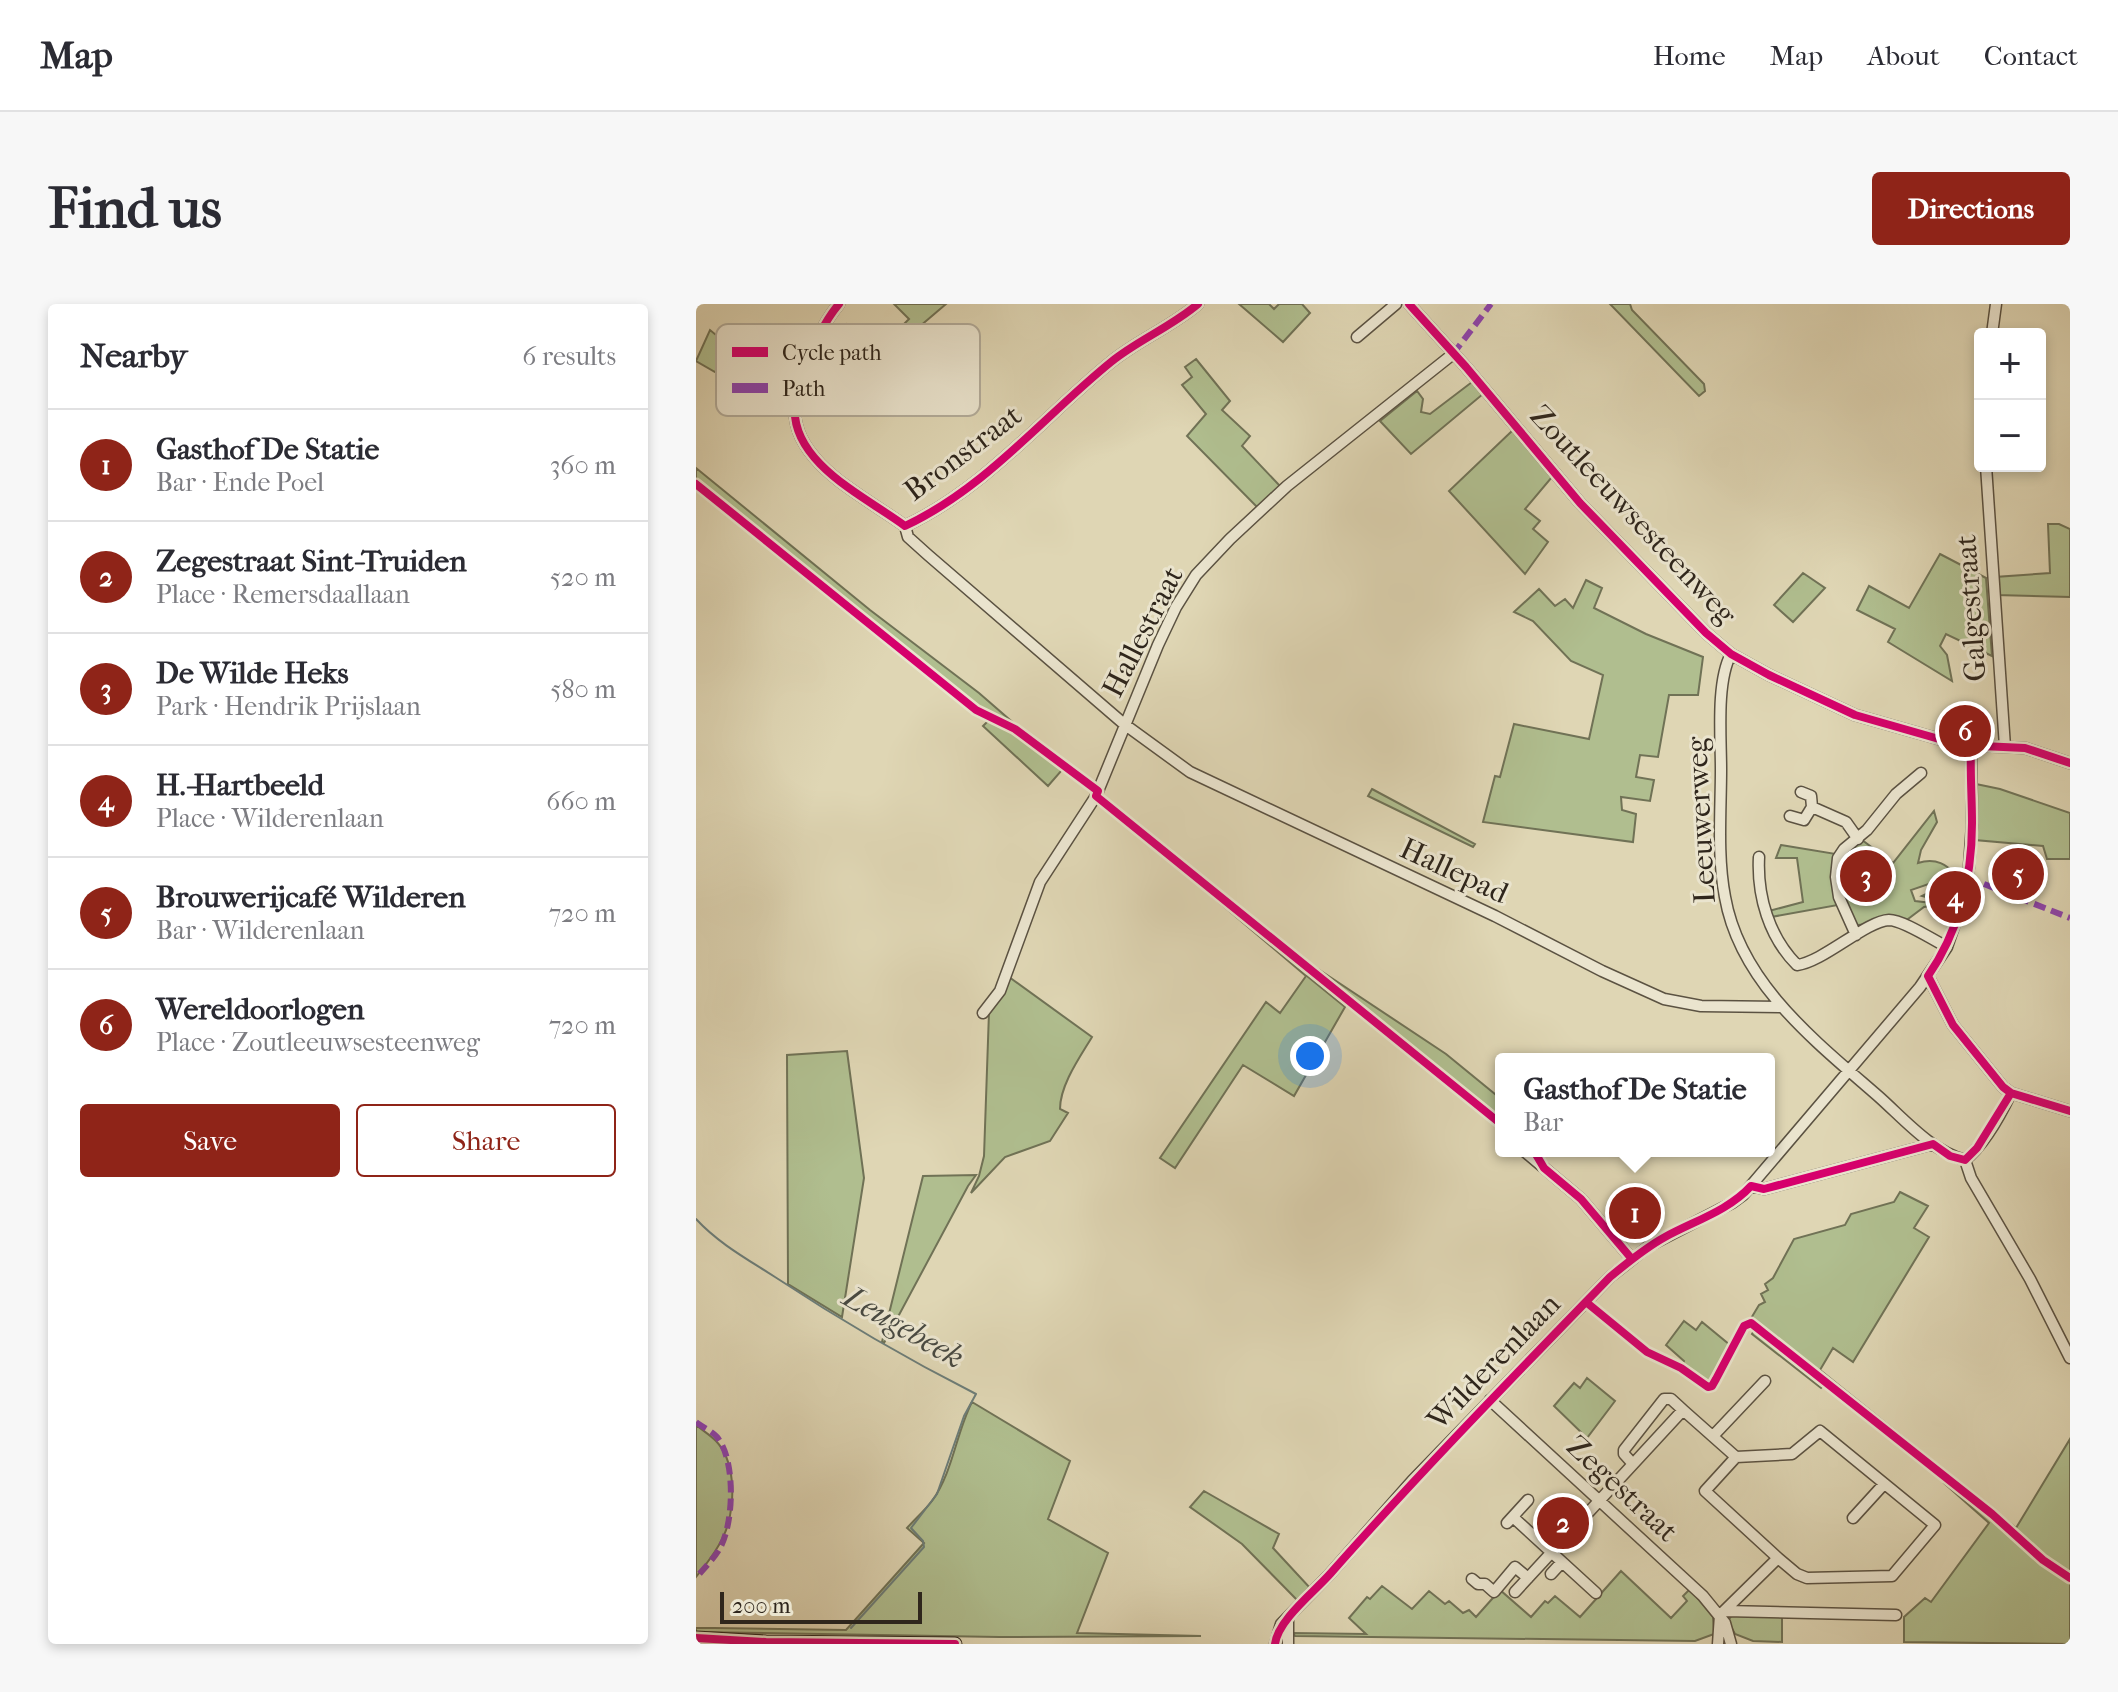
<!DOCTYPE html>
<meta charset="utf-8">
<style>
body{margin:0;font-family:"IM FELL French Canon",serif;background:#f7f7f7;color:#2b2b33}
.controls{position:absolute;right:24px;top:24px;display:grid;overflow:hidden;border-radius:8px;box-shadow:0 4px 12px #0003}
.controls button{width:72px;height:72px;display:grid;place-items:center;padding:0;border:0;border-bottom:2px solid #e1e1e2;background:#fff;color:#2b2b33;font:40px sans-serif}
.scale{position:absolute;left:24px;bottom:20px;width:202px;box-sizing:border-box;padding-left:8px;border:4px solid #2f261c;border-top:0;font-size:22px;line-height:28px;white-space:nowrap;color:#2f261c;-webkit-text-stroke:6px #eae4ce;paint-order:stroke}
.you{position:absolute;left:614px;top:752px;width:28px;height:28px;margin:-20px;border:6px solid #fff;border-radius:50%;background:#1a73e8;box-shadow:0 0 0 12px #1a73e833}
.badge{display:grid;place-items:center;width:52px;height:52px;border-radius:50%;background:#8f2418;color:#fff;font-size:26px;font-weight:700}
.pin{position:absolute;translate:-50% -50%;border:4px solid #fff;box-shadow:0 2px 8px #0006}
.popup{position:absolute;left:799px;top:749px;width:280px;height:104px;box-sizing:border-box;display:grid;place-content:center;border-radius:8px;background:#fff;filter:drop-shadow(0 2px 6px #0005);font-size:26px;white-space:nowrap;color:#7c7c81}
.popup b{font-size:30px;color:#2b2b33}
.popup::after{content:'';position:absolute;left:50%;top:100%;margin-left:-16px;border:16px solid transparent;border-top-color:#fff}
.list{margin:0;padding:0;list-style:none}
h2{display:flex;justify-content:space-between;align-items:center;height:104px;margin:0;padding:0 32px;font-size:34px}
h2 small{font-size:26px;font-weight:400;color:#7c7c81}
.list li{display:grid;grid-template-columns:52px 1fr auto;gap:24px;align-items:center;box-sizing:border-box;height:112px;padding:0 32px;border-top:2px solid #e1e1e2}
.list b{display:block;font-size:30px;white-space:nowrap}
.list p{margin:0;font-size:26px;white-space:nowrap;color:#7c7c81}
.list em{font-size:26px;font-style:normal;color:#7c7c81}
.actions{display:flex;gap:16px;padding:24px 32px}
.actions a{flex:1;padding:18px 0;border:2px solid #8f2418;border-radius:8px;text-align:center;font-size:28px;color:#8f2418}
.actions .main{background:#8f2418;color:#fff}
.map{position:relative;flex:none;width:1374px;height:1340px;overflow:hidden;border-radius:8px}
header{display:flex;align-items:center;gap:48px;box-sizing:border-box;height:112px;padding:0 40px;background:#fff;border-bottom:2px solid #e1e1e2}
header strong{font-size:38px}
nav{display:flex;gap:44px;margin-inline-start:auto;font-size:28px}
.intro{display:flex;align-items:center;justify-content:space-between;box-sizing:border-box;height:192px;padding:0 48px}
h1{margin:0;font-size:56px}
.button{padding:20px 36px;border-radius:8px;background:#8f2418;color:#fff;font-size:28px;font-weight:700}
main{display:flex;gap:48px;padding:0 48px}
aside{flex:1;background:#fff;border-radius:8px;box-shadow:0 4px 12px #0003}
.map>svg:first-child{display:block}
.green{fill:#b0be8f;stroke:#707256;stroke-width:2}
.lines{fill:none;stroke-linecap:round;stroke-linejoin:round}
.stream{stroke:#6d7d78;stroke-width:2}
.minor-casing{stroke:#5b5242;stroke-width:13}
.major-casing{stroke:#2f261c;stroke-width:15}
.minor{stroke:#eae4ce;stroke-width:10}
.major{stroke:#dfd6b4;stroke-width:12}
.quiet{stroke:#8e44ad;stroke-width:6;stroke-dasharray:12 6;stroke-linecap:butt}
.cycleway-casing{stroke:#eae4ce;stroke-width:13}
.cycleway{stroke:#d6006c;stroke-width:8}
.labels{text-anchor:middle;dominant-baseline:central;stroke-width:6;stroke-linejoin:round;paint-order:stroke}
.street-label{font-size:30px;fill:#2f261c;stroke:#eae4ce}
.water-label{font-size:32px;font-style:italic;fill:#494a42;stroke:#eae4ce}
.key{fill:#eae4ce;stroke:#b2ab99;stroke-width:2}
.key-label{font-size:22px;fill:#2f261c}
</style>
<header>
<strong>Map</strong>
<nav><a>Home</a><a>Map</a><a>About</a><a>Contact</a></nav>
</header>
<div class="intro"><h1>Find us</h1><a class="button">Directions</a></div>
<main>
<aside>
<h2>Nearby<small>6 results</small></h2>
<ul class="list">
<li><span class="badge">1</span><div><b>Gasthof De Statie</b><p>Bar · Ende Poel</p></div><em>360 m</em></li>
<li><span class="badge">2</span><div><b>Zegestraat Sint-Truiden</b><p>Place · Remersdaallaan</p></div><em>520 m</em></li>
<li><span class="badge">3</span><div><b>De Wilde Heks</b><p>Park · Hendrik Prijslaan</p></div><em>580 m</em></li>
<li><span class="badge">4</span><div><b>H.-Hartbeeld</b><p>Place · Wilderenlaan</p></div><em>660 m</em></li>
<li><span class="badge">5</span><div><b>Brouwerijcafé Wilderen</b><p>Bar · Wilderenlaan</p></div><em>720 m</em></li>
<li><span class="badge">6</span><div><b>Wereldoorlogen</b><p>Place · Zoutleeuwsesteenweg</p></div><em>720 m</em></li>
</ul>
<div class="actions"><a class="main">Save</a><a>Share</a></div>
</aside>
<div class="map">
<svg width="1374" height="1340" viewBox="0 0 1374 1340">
<rect width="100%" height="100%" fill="#dfd6b4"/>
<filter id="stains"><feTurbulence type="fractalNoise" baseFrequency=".0025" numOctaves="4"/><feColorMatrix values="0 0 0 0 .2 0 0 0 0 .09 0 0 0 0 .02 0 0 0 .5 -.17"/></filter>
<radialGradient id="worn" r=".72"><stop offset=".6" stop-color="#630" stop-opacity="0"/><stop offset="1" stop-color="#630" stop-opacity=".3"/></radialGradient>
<!-- green -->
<path class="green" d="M198,0H250L189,52L147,25L151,20L171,34L182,25L188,35H193L213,15Z
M543,0H573L578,5L583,0H606L614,9L587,38Z
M914,0H934L936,6L1008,80L1009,87L1003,92Z
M32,24L103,76L97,114L56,85L60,81L37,50L19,68L0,57L14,26L26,36Z
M500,55L534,97L526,106L554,132L546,142L584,182L563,205L491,132L510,110L486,81L496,73L489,63Z
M776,78L787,90L715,150L684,117L721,87L727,95L725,108L734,110Z
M817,126L856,173L829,205L844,217L837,225L852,238L829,270L753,187Z
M0,164L174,306L283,389L329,429L273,398L0,178Z
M1352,220H1363L1374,225V293L1300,291L1299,273L1354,269Z
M1244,250L1290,274L1296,352L1250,330L1244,342L1251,351L1256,377L1192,338L1199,325L1161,306L1173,282L1213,304Z
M1107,269L1129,284L1097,318L1078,301Z
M890,276L906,284L898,304L950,330L1007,353L1002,391H973L962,453L944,451L940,473L958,476L954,497L925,493L926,506L940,510L937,538L787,518L799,472L804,473L818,420L893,435L907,371L875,357L837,317L818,308L843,285L859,302L869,295L877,304Z
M294,415L323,432L366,466L352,482L287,422Z
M1280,480L1304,485L1374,509V555H1351L1347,542L1279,536Z
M676,485L779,540L777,543L672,492Z
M402,496L614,667L611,672L649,703L598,792L547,761L479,864L464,854L570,698L584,709L610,672Z
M1238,507L1241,518L1225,546L1222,559C1241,553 1250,561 1264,573L1253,599L1226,592L1255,578L1253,573L1215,586L1219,597L1245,600L1228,603L1208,618L1161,621C1151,601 1133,568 1150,548C1154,543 1161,540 1166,536L1197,559Z
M1085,541L1140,550L1142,601L1075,613L1073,607L1107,598L1101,554H1080Z
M613,659L750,750L805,795V817L612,661Z
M313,673L396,733C384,753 364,781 364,805L372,809L354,837L309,853L275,889L283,872L288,852L293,708Z
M151,747L168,874L146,1013L92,980L91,751Z
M280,871L272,882L188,1039L186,1038L227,872Z
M1204,888L1232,902L1218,924L1233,933L1157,1058L1137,1044L1124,1066L1320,1224L1374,1135V1340L1208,1338V1313L1229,1294L1235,1298L1293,1219L1248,1179L1252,1173L1182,1118L1178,1122L1128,1081L1125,1084L1056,1030L1059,1025L1051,1021L1063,1001L1069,998L1065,990L1072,986L1069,980L1077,974L1098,935L1149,921L1155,910L1198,898Z
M988,1017L1000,1026L1006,1018L1034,1041L1013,1079L1001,1075L986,1062L988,1057L970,1041Z
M891,1074L919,1097L891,1134L858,1102L878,1079L884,1084Z
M276,1098L374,1157L352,1215L412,1249L381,1329L505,1332L303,1333L0,1328V1324H18L150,1326L228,1239L211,1224C219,1215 229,1206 236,1197C257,1168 260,1129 276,1098Z
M0,1121C6,1126 14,1131 20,1137C39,1157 39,1194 32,1220C27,1239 12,1258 0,1273Z
M508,1187L583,1230L577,1244L615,1285L603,1298L546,1240L494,1203Z
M925,1267L975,1314L991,1297L987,1292L994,1285L1017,1313L1018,1330L999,1337L599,1332L597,1329L670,1330L653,1314L671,1293L674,1295L686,1282L716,1305L733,1287L749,1300L753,1297L767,1309L773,1306L780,1313L804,1286L835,1313L849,1297L852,1299L859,1292L884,1313Z
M1036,1311L1086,1313V1338L1057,1337L1039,1330L1032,1317Z"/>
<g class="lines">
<!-- stream -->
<path class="stream" d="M0,915C22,939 51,955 79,973C144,1016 211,1055 280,1090L268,1112L241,1190L215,1224L227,1237L228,1243L155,1324"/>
<!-- minor casing -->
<g class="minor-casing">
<path id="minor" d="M143,0C127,19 118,41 109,65C105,76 100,88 99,100C93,158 170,193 209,222L212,233L232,251L428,420L494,468L799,612L906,667L968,695L1005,702L1086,703
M713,0L770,63L884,199L1010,329L1035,350L1073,371L1159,411L1264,441L1329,444L1374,459
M1296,30L1300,0
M661,33L700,0
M1290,162L1309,443
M209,222C290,184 347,113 415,58C442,36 475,23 502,0
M1035,350C1020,378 1025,433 1025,465C1025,506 1021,552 1029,593C1044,679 1119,737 1182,792C1208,815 1235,847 1269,856C1289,840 1304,812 1315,789
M1116,503L1150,518L1162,535
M1094,512L1108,516L1116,503L1115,492L1105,488
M1063,553C1061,592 1073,633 1101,661C1127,658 1170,617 1193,616C1207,616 1237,636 1251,643
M1160,631L1143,593L1140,573L1142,554L1148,545L1171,526L1200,490L1225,469
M1232,672L1257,721L1307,783L1315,789L1374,807
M287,709L304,687L344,578L400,492L462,341L480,303L500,271L534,235L591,182L757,50
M828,847L885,895L935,954
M1269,856L1275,874L1334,975L1374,1054
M1055,882L1068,885L1237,840
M794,1096L1007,1292L1029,1319L1035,1340
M1017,1132L1069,1077
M1040,1153L1096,1150L1124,1127L1239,1221L1196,1272L1111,1274L1101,1270L1082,1254
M937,1160L928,1150V1146L968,1095H975L987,1106
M818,1214L900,1289
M1157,1214L1188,1180
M811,1219L832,1196
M855,1270L866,1258
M776,1275L782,1280H789L798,1288L819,1263L832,1274
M819,1288L987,1106L1040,1153
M1030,1307L1200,1311
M1024,1311L1082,1254L1009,1187L1040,1153
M579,1340L585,1320L633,1271L716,1177L914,973L953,942L1036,899L1047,891L1224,683L1251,643L1266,599L1273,563L1276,521L1275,444
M592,1340V1315
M1022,1340L1024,1311"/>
</g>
<!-- major casing -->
<g class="major-casing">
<path id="major" d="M0,1334L70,1338L259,1340"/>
</g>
<!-- minor -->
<use href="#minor" class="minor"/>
<!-- major -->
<use href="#major" class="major"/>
<!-- quiet -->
<path class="quiet" d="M757,50L795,0
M1288,580L1374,614
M0,1118C6,1123 16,1127 21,1133C40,1156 38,1219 24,1244C18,1255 8,1264 0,1274"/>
<!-- cycleway casing -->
<g class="cycleway-casing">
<path id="cycleway" d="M143,0C127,19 118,41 109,65C105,76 100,88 99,100C93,158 170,193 209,222C290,184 347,113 415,58C442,36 475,23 502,0
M713,0L770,63L884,199L1010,329L1035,350L1073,371L1159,411L1264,441L1329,444L1374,459
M0,180L280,406L319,425L402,487L400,492L805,820
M1275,444C1274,469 1276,494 1276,519C1276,573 1263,627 1232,672L1257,721L1307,783L1315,789L1374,807
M838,847L848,864L885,895L935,954
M890,998L951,1048L985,1064L1012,1083L1016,1082L1020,1075L1048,1022L1055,1019L1296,1210L1347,1256L1374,1274
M0,1334L70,1338L259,1340
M579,1340C582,1316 617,1289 634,1270C724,1168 819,1071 914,973C932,958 949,944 969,933C998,917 1032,907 1055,882L1068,885L1237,840L1254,852L1269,856L1281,844L1315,789"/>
</g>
<!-- cycleway -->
<use href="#cycleway" class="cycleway"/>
</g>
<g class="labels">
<!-- street labels -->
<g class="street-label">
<text transform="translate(267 149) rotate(-37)">Bronstraat</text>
<text transform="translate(937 211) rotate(47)">Zoutleeuwsesteenweg</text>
<text transform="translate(1275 304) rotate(-94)">Galgestraat</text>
<text transform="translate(447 328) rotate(-63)">Hallestraat</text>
<text transform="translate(1005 516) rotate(-93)">Leeuwerweg</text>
<text transform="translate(758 567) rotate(25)">Hallepad</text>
<text transform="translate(798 1058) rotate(-46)">Wilderenlaan</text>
<text transform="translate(926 1185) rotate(43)">Zegestraat</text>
</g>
<!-- water labels -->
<g class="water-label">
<text transform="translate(208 1023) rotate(30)">Leugebeek</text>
</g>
</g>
<!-- legend -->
<rect x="20" y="20" width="264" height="92" rx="12" class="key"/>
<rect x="36" y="43" width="36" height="10" fill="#d6006c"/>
<rect x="36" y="79" width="36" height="10" fill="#8e44ad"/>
<g class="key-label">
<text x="86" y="56">Cycle path</text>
<text x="86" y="92">Path</text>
</g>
<rect width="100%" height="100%" filter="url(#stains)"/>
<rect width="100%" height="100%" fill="url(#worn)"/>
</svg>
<div class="controls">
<button>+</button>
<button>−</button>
</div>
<div class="scale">200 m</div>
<div class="you"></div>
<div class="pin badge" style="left:939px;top:909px">1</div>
<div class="popup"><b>Gasthof De Statie</b>Bar</div>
<div class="pin badge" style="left:867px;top:1219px">2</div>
<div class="pin badge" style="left:1170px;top:572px">3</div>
<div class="pin badge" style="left:1259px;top:593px">4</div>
<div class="pin badge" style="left:1322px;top:570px">5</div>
<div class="pin badge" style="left:1269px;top:427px">6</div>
</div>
</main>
